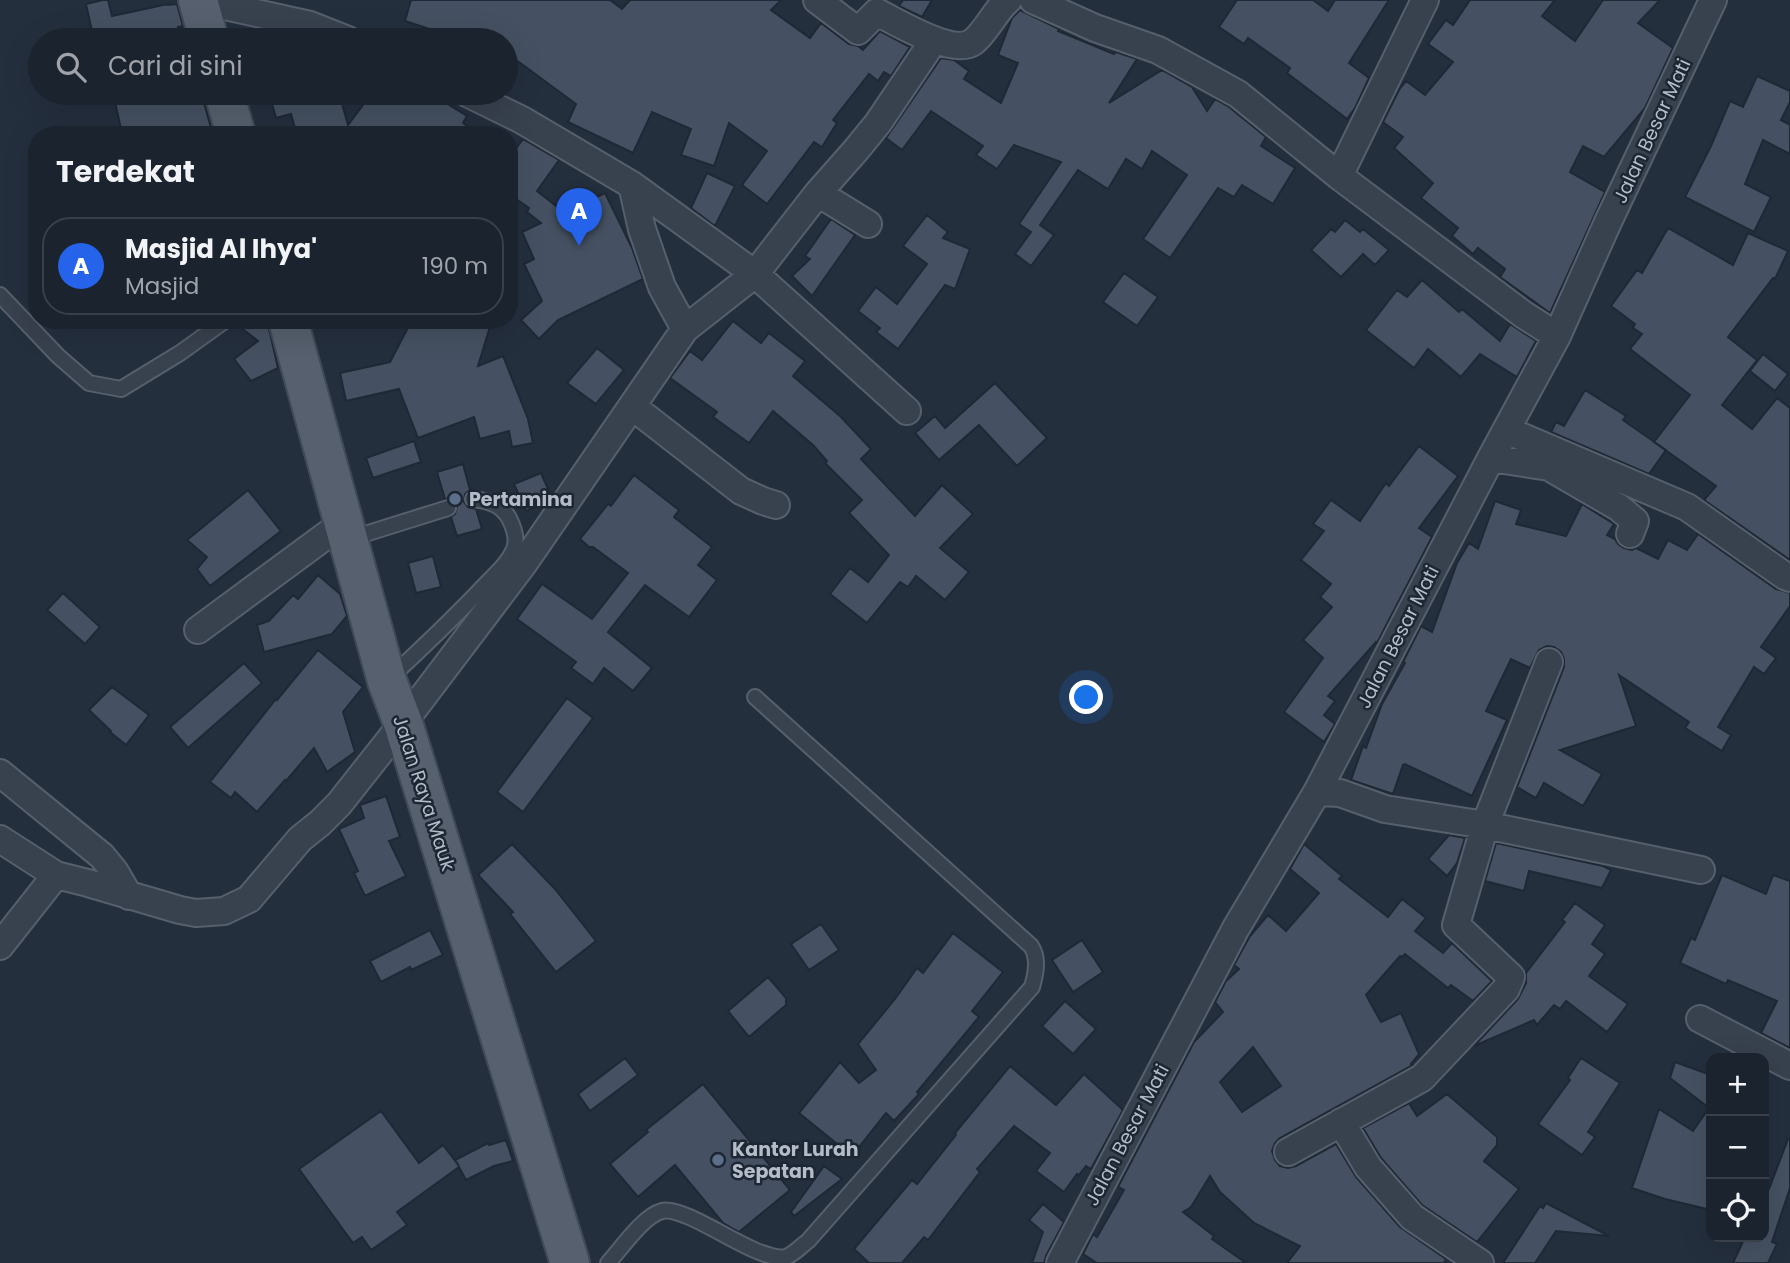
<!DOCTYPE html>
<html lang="id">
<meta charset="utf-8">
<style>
body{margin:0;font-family:Poppins,sans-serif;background:#282f3a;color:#f1f3f6}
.controls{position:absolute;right:21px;bottom:21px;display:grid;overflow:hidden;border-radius:14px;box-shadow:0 7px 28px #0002}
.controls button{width:63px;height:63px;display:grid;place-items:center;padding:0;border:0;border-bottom:2px solid #39404a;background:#1b232e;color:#f1f3f6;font:35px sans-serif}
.you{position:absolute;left:1087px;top:698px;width:24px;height:24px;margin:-18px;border:5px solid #fff;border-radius:50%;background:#1a73e8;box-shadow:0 0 0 10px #1a73e833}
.badge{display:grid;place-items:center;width:46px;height:46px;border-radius:50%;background:#2563eb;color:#fff;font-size:23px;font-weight:700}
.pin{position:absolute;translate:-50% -58px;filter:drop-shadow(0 2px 4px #0008)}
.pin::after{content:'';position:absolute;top:37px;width:24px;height:21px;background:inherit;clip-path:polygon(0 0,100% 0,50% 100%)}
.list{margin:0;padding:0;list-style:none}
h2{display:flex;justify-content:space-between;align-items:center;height:91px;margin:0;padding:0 28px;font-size:30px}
h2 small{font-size:23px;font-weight:400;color:#a0a4aa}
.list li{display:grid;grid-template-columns:46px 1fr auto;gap:21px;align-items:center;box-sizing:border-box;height:98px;margin:0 14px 14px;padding:0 14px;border:2px solid #39404a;border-radius:28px}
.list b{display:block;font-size:26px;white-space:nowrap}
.list p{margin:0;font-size:23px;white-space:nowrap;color:#a0a4aa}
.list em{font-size:23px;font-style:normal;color:#a0a4aa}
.icon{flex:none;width:38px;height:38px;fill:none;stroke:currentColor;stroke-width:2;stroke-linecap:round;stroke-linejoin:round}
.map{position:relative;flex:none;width:1790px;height:1263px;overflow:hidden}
.search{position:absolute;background:#1b232e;box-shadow:0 7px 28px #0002;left:28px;top:28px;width:490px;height:77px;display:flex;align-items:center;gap:18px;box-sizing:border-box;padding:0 24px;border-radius:38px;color:#a0a4aa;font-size:26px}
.panel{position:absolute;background:#1b232e;box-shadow:0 7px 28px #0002;left:28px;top:126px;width:490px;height:203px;border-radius:28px}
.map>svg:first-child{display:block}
.building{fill:#455162;stroke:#1f2835;stroke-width:2;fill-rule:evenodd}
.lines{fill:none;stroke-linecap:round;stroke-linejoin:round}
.lane-casing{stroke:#565f6c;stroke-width:18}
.street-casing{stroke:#565f6c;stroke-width:30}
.primary-casing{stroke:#414a57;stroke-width:42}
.lane{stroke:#38414e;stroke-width:14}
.street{stroke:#38414e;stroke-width:26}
.primary{stroke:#56606e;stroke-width:38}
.service-dot{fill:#5c6f8a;stroke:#1d2633;stroke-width:2.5}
.labels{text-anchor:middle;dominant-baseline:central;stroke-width:5;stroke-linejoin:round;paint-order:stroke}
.street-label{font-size:19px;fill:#b4bcc9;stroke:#1d2633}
.poi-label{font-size:19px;font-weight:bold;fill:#b4bcc9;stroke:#1d2633;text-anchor:start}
</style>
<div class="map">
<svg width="1790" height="1263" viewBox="0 0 1790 1263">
<rect width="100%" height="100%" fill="#242f3e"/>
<!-- building -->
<path class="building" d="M103,0H108L112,16L168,4V5L177,4L183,26L178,27L181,40H94L86,4Z
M411,0H610L622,9L630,0H781L771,10L810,38L821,23L849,44L858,46L863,50L880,31L910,47L891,76L884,72L878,81L869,74L833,120L837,123L822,147L814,142L767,204L742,185L767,151L729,123L714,166L681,155L691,129L652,112L633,153L568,122L576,104L519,62L506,56V40H429L433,30L405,21Z
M903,0H932L922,17L899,6Z
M1237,0H1313L1328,11L1335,0H1389L1349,63L1369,78L1355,108L1347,119L1287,73L1290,68L1248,38L1244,44L1219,27Z
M1470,0H1555L1542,16L1575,41L1603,0H1660L1638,23L1673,48L1645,108L1604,157L1583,146L1570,172L1605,192L1550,313L1500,277L1505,269L1478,248L1473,254L1452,236L1458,228L1421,198L1433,183L1394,148L1403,137L1383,122L1399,90L1406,81L1425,95L1453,62L1428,44L1446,20L1453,25Z
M1020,10L1059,29L1058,31L1114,54L1116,52L1137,59L1109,103L1162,70L1192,87L1207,111L1215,99L1229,107L1266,137L1261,146L1295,168L1273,204L1242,185L1234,197L1218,188L1170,258L1143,239L1187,175L1152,151L1142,169L1126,159L1108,189L1078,170L1040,225L1054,235L1031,266L1015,254L1031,232L1019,224L1061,162L1014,145L997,169L976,155L983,146L931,111L902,150L886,138L941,58L954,60L969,71L964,79L1001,103L1018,63L998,55L1012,18Z
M1757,76L1790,91V102L1781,120L1790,125V154L1763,140L1745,184L1771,197L1754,232L1685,197L1711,146L1730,101L1743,107Z
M113,93H203V99L213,135H126L125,128L121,129Z
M269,93H339L348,125L372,93H430L467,116L463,123L481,135H297L291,114L276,118Z
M523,139L559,160L537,191L564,212L605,193L632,248L643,279L558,320L539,339L521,320L542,301L524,264L534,259L522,232L541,223L527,212L529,208L509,194V158Z
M707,173L735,186L715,226L691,208Z
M927,215L948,232L943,238L970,249L955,289L945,285L898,349L876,332L880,328L858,311L876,287L897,304L927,264L903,246Z
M831,219L855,235L812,296L792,276L810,259L805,256Z
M1345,220L1360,232L1363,229L1389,250L1375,265L1363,254L1341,277L1311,250L1331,229L1335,232Z
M1668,228L1733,265L1748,233L1788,251L1775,279L1773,278L1728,337L1757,360L1722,405L1752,429L1777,398L1790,408V560L1704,500L1716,486L1654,442L1690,395L1630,349L1642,334L1633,328L1635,324L1611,306L1637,270L1642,273Z
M1124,273L1158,297L1137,326L1103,302Z
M1422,280L1459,312L1462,309L1500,341L1510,324L1536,341L1517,377L1480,354L1461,377L1428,349L1414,368L1366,330L1397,290L1407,297Z
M235,320H267L278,368L251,381L234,359L258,341L235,323Z
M412,320H492L478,366L503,356L528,419L533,443L512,447L509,431L480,439L474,417L418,438L399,389L346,401L340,373L390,362Z
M733,321L761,343L769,333L805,361L793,376L840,416L871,449L861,459L915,516L942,485L973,514L940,548L969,572L945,600L916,576L908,587L900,582L867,623L830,594L850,568L868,582L889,555L849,513L862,500L825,463L827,461L813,445L773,411L749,443L713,417L717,412L670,378L690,351L702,360Z
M597,348L624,370L596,404L567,383Z
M1763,354L1788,374L1775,391L1750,371Z
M995,383L1047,438L1017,466L979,425L939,460L915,433L935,416L945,428Z
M1585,390L1626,416L1623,420L1666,450L1649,474L1551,432L1556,422L1564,426Z
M414,441L421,462L373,478L366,458Z
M1419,446L1458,476L1419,528L1432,537L1377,643L1376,642L1328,696L1335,701L1324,715L1335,724L1324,742L1284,712L1323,658L1303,640L1332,607L1320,597L1331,584L1301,560L1324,531L1313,524L1331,500L1360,521L1386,483L1389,486Z
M463,464L470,490L465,494L464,502L468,507L476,509L482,529L457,536L451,517L455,514L457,506L454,501L445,499L437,472Z
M541,473L551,496L547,502L526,511L514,484Z
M634,475L679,510L674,517L712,547L698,565L717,580L689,617L645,585L608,632L652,668L633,691L604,668L593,684L571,668L576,662L517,619L542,584L592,619L628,573L593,547H589L580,539L608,504L611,506Z
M248,490L281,531L210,586L197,569L207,557L187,540Z
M1495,501L1521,510L1516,524L1566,536L1582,504L1614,524L1607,535L1615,539L1618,544L1624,548L1632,550L1636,548L1658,559L1668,540L1687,550L1698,534L1776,589L1790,593V606L1761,647L1776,658L1764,674L1754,667L1718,727L1731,735L1722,751L1685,728L1689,722L1619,675L1636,726L1560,750L1602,774L1583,806L1544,783L1536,798L1517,787L1564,667V659L1561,652L1554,647L1547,646L1539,650L1530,668L1511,659L1486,711L1507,720L1472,796L1405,764L1403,765L1393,794L1351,780L1363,746L1366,748L1382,704L1405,663L1403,662L1421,626L1432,632L1457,563L1469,543L1478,549Z
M433,556L441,587L416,593L408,563Z
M318,575L340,594L347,616L332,634L264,652L257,625L269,621L293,595L298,599Z
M63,593L100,627L85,644L47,610Z
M318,650L363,687L343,712L355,752L327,772L314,748L286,781L285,780L257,812L235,792L231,798L210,782L276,699L277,700Z
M244,663L262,683L188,748L170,727Z
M112,687L149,715L126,745L110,732L111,731L89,710Z
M567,698L593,718L523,812L497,792Z
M386,796L400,837L389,841L406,876L365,896L354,873L358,871L339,829L364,818L360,805Z
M1449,835L1465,838L1457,863L1447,876L1428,859Z
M1496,843L1603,866L1611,870L1602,888L1529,871L1524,891L1485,881Z
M512,844L555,889L596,941L556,972L510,914L513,912L478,875Z
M1304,844L1342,876L1339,879L1388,917L1402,899L1426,918L1415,931L1443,953L1452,943L1492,981L1473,1001L1451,985L1448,988L1405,954L1402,957L1400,956L1366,995L1381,1022L1401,1013L1419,1054L1411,1064L1413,1065L1280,1138L1275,1143L1272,1151L1275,1160L1280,1166L1288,1168L1296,1166L1336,1144L1356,1177L1400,1227L1446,1259L1444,1263H1287L1300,1246L1254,1223L1220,1192L1210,1176L1191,1207L1183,1212L1214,1236L1212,1239L1246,1263H1097L1083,1254L1093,1234L1097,1237L1124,1190L1118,1187L1194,1042L1223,1012L1215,1002L1226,981L1239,969L1234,965L1250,936L1268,915L1286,931L1319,893L1290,869ZM1253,1047L1281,1086L1242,1112L1220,1082Z
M1722,875L1766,894L1773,875L1790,881V1048L1761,1033L1777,1001L1728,980L1726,984L1680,963L1691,938L1695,940Z
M1575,903L1605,925L1592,944L1605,954L1589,976L1628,1004L1607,1032L1566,1001L1560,1009L1554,1005L1537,1025L1534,1020L1474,1046L1518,999L1526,983V973L1565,922L1562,920Z
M821,924L839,950L809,970L791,944Z
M430,930L443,955L411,970L410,967L381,982L370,961Z
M953,933L1003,972L972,1011L979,1017L917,1092L919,1094L894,1121L886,1113L852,1156L799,1113L840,1062L859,1083L876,1070L858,1044L895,999L917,968L923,973Z
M1082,940L1103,972L1073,992L1052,960Z
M768,977L786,998V1005L749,1037L728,1011Z
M1065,1001L1096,1029L1073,1054L1042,1026Z
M625,1058L638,1075L590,1111L578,1094Z
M1581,1058L1620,1083L1588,1132L1595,1137L1582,1155L1538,1124L1570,1080L1568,1078Z
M1675,1062L1711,1075V1210L1665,1199L1632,1188L1659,1109L1693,1131L1709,1108L1670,1078Z
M1010,1066L1056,1105L1084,1074L1123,1110L1091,1169L1086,1166L1078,1176L1077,1174L1064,1192L1036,1171L1050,1153L1014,1126L977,1169L980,1172L928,1240L924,1237L902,1263H869L854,1249L912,1180L917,1184L956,1135L955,1133Z
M703,1084L790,1190L739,1232L723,1223L675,1165L638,1197L610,1164L648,1132L646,1130Z
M1447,1094L1497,1137V1145L1484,1161L1519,1189L1477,1242L1422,1205L1381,1158L1363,1128L1409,1103L1417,1116Z
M381,1111L419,1163L443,1145L459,1166L455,1160L488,1143L489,1145L506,1140L513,1161L494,1166L466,1180L459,1167L397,1212L407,1225L371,1250L362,1237L353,1243L299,1169Z
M1788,1139H1790V1188L1772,1242L1777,1244L1768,1263H1733L1745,1237H1764V1187L1769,1189Z
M824,1166L842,1179L794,1216L791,1212Z
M1546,1203L1609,1236L1556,1231L1535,1263H1503L1540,1206L1543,1208Z
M1043,1204L1064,1222L1046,1256L1044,1263H1032L1043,1232L1029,1220Z"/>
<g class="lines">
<!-- lane casing -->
<g class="lane-casing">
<path id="lane" d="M0,295L58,356L89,383L121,389L180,353L226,320
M349,539L448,508
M391,677C422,648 454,618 483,587C494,575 508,564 514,549C518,539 514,528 509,518C501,504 488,501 473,499
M608,1263C621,1249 643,1216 662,1211C683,1206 739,1247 765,1254C772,1256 779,1259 786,1257C794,1254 801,1246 808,1241L1032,987C1036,973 1039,958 1031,946L755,697"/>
</g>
<!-- street casing -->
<g class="street-casing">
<path id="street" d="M198,0L310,25L348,40
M817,0L858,31L877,12C896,22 953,56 973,42C987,31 994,12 1008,0
M1033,0L1095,28L1158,50L1238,94L1339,176L1524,315L1557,336
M467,93L522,120L632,185L755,274L907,411
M1339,176L1425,0
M632,185L642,229L662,287L685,329
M818,193L868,224
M633,407L741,491L763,501L776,505
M1506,430L1687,507L1785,576L1790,578
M1491,458L1549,467L1618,507L1635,521L1630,534
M198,630L343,523
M0,773L102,856L115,872L129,896
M1317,792L1340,793L1385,809L1485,825L1701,870
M0,839L56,875L88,883L180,910L196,913L224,911L249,899L300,839L320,823L339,804L403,723L524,563L685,329L755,274L818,193L856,150L878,123L934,40
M0,946L56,875
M1700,1019L1790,1066
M1341,1122L1368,1167L1412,1217L1480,1263
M1288,1152L1422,1078L1506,989L1511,977L1456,925L1485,825L1549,662
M1060,1263L1236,928L1317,792L1491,458L1557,336L1608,222L1713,0"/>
</g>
<!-- primary casing -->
<g class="primary-casing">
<path id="primary" d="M198,0L209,40
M224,93L236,135
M288,320L387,681L403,723L570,1263"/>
</g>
<!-- lane -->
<use href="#lane" class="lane"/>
<!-- street -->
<use href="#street" class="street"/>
<!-- primary -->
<use href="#primary" class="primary"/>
</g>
<!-- markers -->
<g class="service-dot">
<circle cx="455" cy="499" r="7"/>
<circle cx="718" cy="1160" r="7"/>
</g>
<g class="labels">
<!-- street labels -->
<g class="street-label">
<text transform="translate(1652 131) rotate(-65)">Jalan Besar Mati</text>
<text transform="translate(1398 637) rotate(-63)">Jalan Besar Mati</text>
<text transform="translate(424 793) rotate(72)">Jalan Raya Mauk</text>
<text transform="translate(1127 1135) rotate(-62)">Jalan Besar Mati</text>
</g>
<!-- poi labels -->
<g class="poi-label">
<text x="469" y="499">Pertamina</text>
<text x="732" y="1149">Kantor Lurah<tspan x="732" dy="22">Sepatan</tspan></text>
</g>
</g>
</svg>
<div class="controls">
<button>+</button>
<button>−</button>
<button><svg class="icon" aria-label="locate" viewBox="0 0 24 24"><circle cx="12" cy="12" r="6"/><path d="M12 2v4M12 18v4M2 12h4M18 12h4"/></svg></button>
</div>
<div class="you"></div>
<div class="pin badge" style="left:579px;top:246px">A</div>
<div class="search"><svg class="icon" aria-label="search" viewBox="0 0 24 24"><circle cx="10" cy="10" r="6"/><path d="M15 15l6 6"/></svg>Cari di sini</div>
<section class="panel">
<h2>Terdekat<small></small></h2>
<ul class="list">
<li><span class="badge">A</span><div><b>Masjid Al Ihya'</b><p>Masjid</p></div><em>190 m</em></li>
</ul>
</section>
</div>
